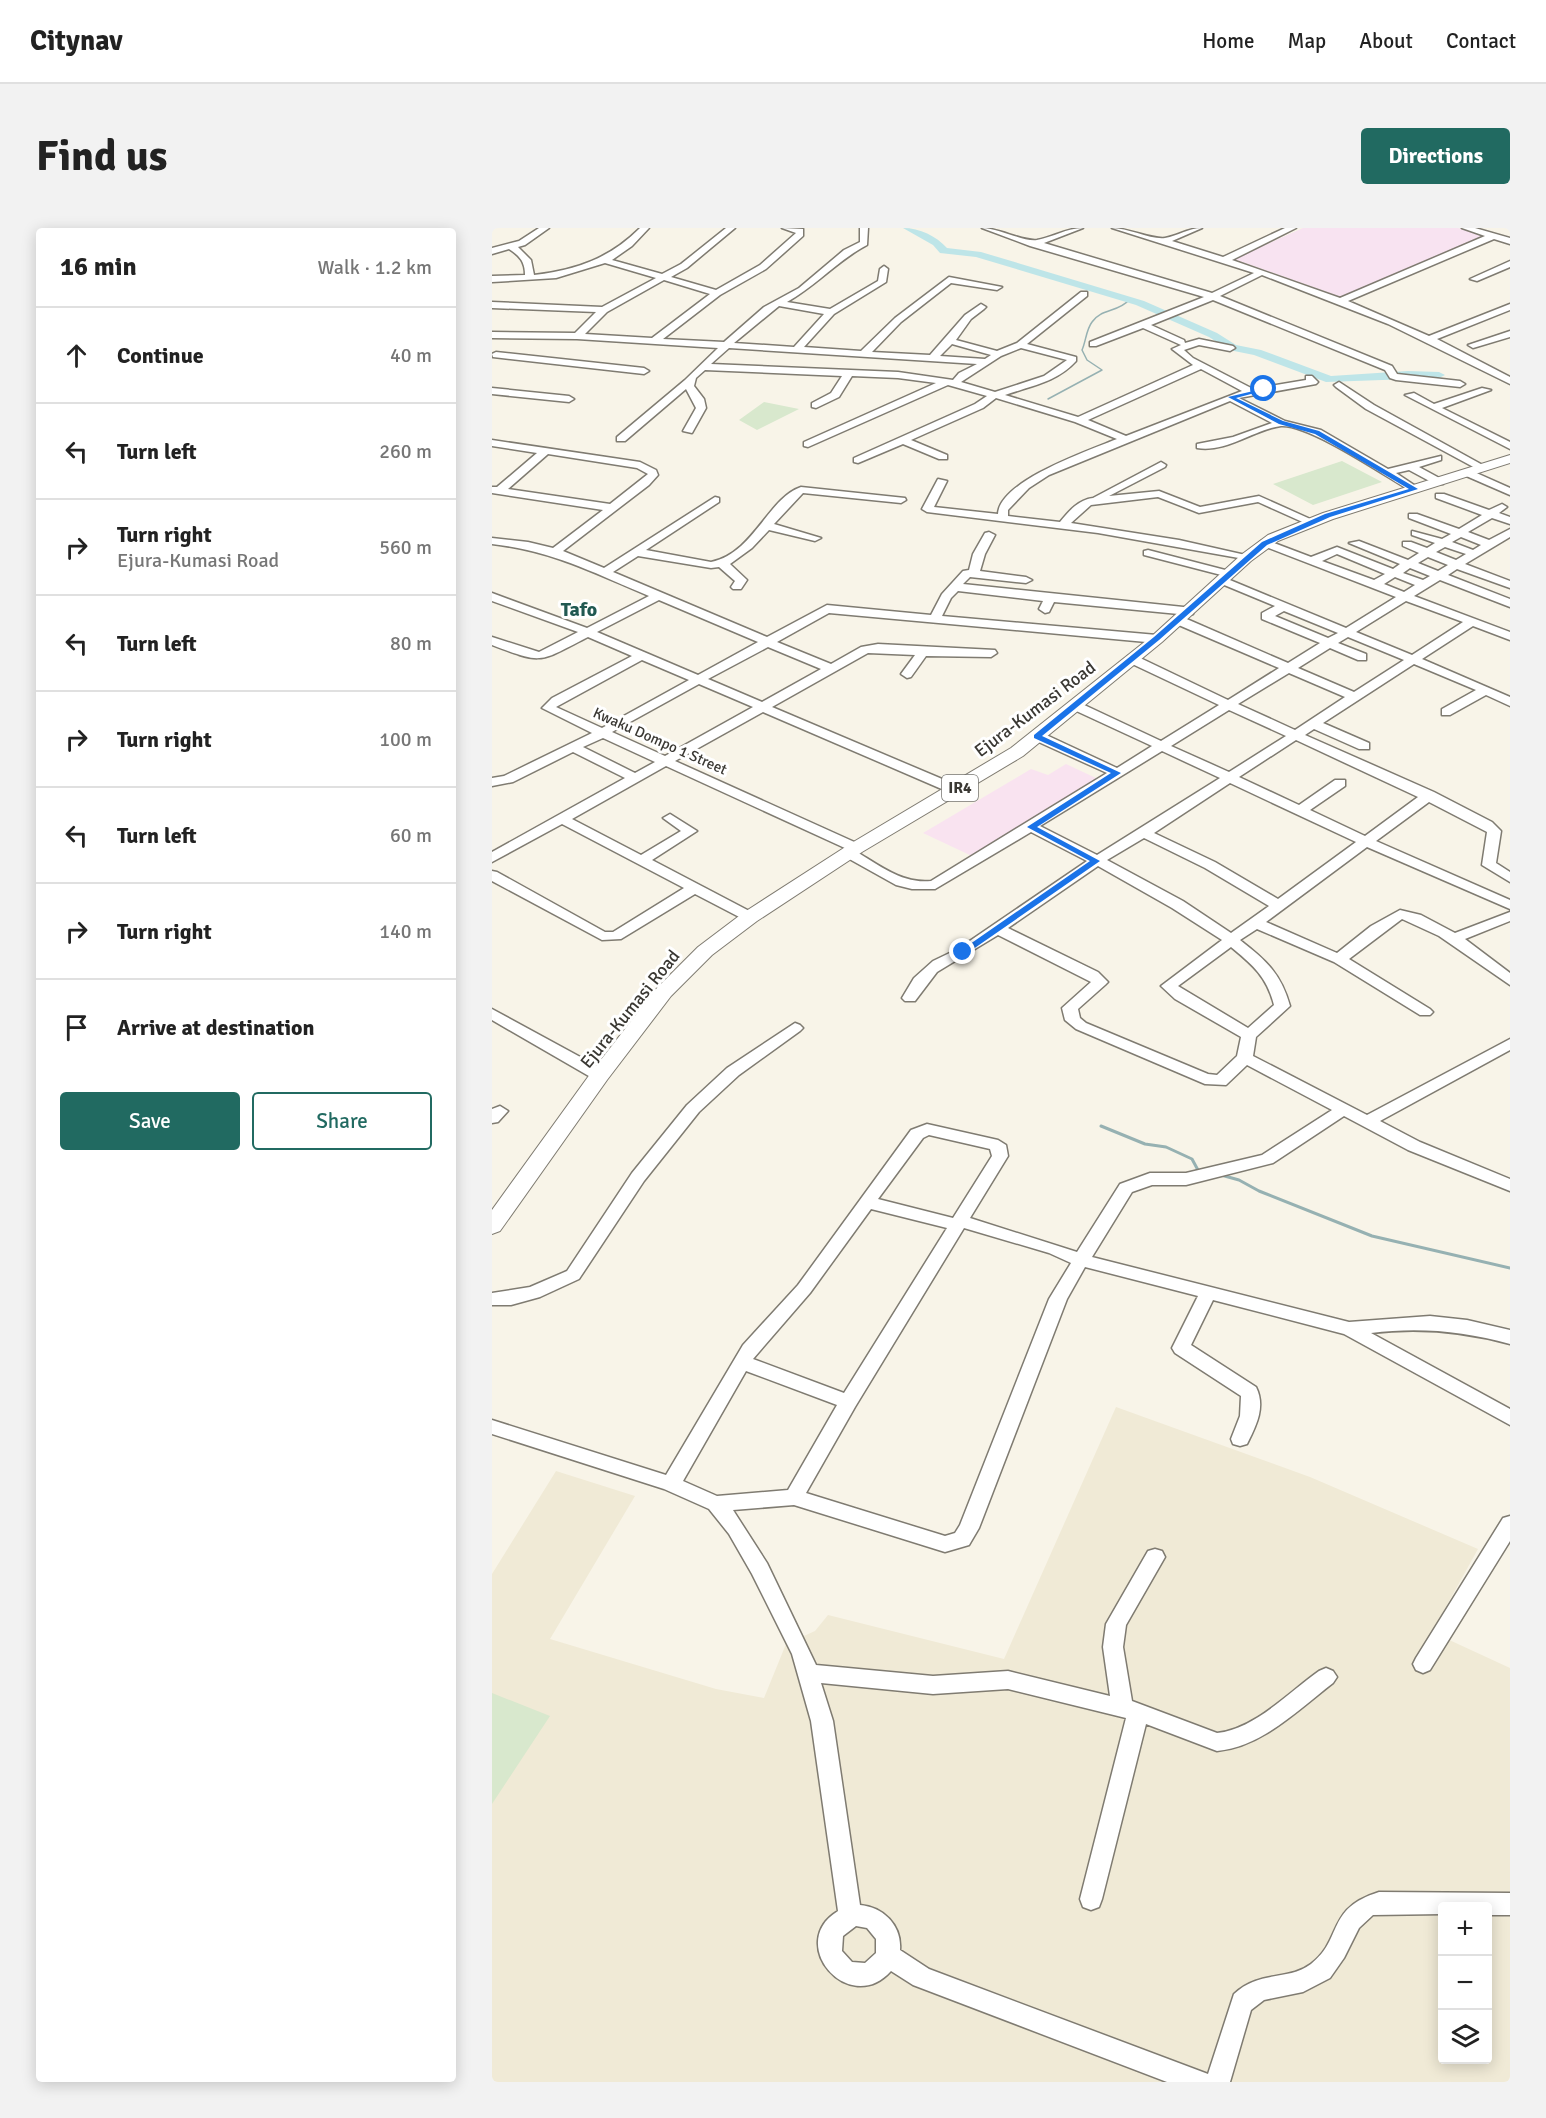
<!DOCTYPE html>
<meta charset="utf-8">
<style>
body{margin:0;font-family:Signika,sans-serif;background:#f2f2f2;color:#222}
.controls{position:absolute;right:18px;bottom:18px;display:grid;overflow:hidden;border-radius:6px;box-shadow:0 3px 15px #0003}
.controls button{width:54px;height:54px;display:grid;place-items:center;padding:0;border:0;border-bottom:2px solid #e0e0e0;background:#fff;color:#222;font:30px sans-serif}
.stop{position:absolute;width:18px;height:18px;margin:-14px;border:4px solid #1a73e8;border-radius:50%;background:#fff}
.stop.end{background:#1a73e8;border-color:#fff;box-shadow:0 2px 6px #0008}
.list{margin:0;padding:0;list-style:none}
h2{display:flex;justify-content:space-between;align-items:center;height:78px;margin:0;padding:0 24px;font-size:26px}
h2 small{font-size:20px;font-weight:400;color:#767676}
.list li{display:grid;grid-template-columns:39px 1fr auto;gap:18px;align-items:center;box-sizing:border-box;height:96px;padding:0 24px;border-top:2px solid #e0e0e0}
.list b{display:block;font-size:22px;white-space:nowrap}
.list p{margin:0;font-size:20px;white-space:nowrap;color:#767676}
.list em{font-size:20px;font-style:normal;color:#767676}
.actions{display:flex;gap:12px;padding:18px 24px}
.actions a{flex:1;padding:14px 0;border:2px solid #216a61;border-radius:6px;text-align:center;font-size:21px;color:#216a61}
.actions .main{background:#216a61;color:#fff}
.icon{flex:none;width:33px;height:33px;fill:none;stroke:currentColor;stroke-width:2;stroke-linecap:round;stroke-linejoin:round}
.map{position:relative;flex:none;width:1018px;height:1854px;overflow:hidden;border-radius:6px}
header{display:flex;align-items:center;gap:36px;box-sizing:border-box;height:84px;padding:0 30px;background:#fff;border-bottom:2px solid #e0e0e0}
header strong{font-size:28px}
nav{display:flex;gap:33px;margin-inline-start:auto;font-size:21px}
.intro{display:flex;align-items:center;justify-content:space-between;box-sizing:border-box;height:144px;padding:0 36px}
h1{margin:0;font-size:42px}
.button{padding:15px 27px;border-radius:6px;background:#216a61;color:#fff;font-size:21px;font-weight:700}
main{display:flex;gap:36px;padding:0 36px}
aside{flex:1;background:#fff;border-radius:6px;box-shadow:0 3px 15px #0003}
.map>svg:first-child{display:block}
.commercial{fill:#f9e3f0}
.built{fill:#f0ead6;fill-rule:evenodd}
.medical{fill:#f8e3f1}
.green{fill:#d8e8cd}
.lines{fill:none;stroke-linecap:round;stroke-linejoin:round}
.stream-far1{stroke:#96b1b2;stroke-width:1.5}
.stream{stroke:#96b1b2;stroke-width:3}
.river{fill:#bee5e8;fill-rule:evenodd}
.minor-casing{stroke:#7f7b71;stroke-width:3}
.major-casing{stroke:#7f7b71;stroke-width:2}
.minor{fill:#fff;fill-rule:evenodd}
.major{fill:#fff;fill-rule:evenodd}
.route{fill:#1a73e8}
.labels{text-anchor:middle;dominant-baseline:central;stroke-width:6;stroke-linejoin:round;paint-order:stroke}
.far-street-label{font-size:15px;fill:#3a3833;stroke:#fff}
.shield{fill:#fff;stroke:#757470;stroke-width:1.5}
.shield-label{font-size:16px;font-weight:bold;fill:#3a3833}
.street-label{font-size:18px;fill:#3a3833;stroke:#fff}
.far-district-label{font-size:20px;font-weight:bold;fill:#215952;stroke:#fff}
</style>
<header>
<strong>Citynav</strong>
<nav><a>Home</a><a>Map</a><a>About</a><a>Contact</a></nav>
</header>
<div class="intro"><h1>Find us</h1><a class="button">Directions</a></div>
<main>
<aside>
<h2>16 min<small>Walk · 1.2 km</small></h2>
<ul class="list">
<li><svg class="icon" aria-label="ahead" viewBox="0 0 24 24"><path d="M12 20V5M6 11l6-6 6 6"/></svg><div><b>Continue</b></div><em>40 m</em></li>
<li><svg class="icon" aria-label="left" viewBox="0 0 24 24"><path d="M17 20v-9H6M10 6l-5 5 5 5"/></svg><div><b>Turn left</b></div><em>260 m</em></li>
<li><svg class="icon" aria-label="right" viewBox="0 0 24 24"><path d="M7 20v-9h11M14 6l5 5-5 5"/></svg><div><b>Turn right</b><p>Ejura-Kumasi Road</p></div><em>560 m</em></li>
<li><svg class="icon" aria-label="left" viewBox="0 0 24 24"><path d="M17 20v-9H6M10 6l-5 5 5 5"/></svg><div><b>Turn left</b></div><em>80 m</em></li>
<li><svg class="icon" aria-label="right" viewBox="0 0 24 24"><path d="M7 20v-9h11M14 6l5 5-5 5"/></svg><div><b>Turn right</b></div><em>100 m</em></li>
<li><svg class="icon" aria-label="left" viewBox="0 0 24 24"><path d="M17 20v-9H6M10 6l-5 5 5 5"/></svg><div><b>Turn left</b></div><em>60 m</em></li>
<li><svg class="icon" aria-label="right" viewBox="0 0 24 24"><path d="M7 20v-9h11M14 6l5 5-5 5"/></svg><div><b>Turn right</b></div><em>140 m</em></li>
<li><svg class="icon" aria-label="arrive" viewBox="0 0 24 24"><path d="M6 21V4h12l-3 4 3 4H6"/></svg><div><b>Arrive at destination</b></div></li>
</ul>
<div class="actions"><a class="main">Save</a><a>Share</a></div>
</aside>
<div class="map">
<svg width="1018" height="1854" viewBox="0 0 1018 1854">
<rect width="100%" height="100%" fill="#f8f4e8"/>
<!-- commercial -->
<path class="commercial" d="M574,536L606,551L482,629L431,605L539,541L556,547Z"/>
<!-- built -->
<path class="built" d="M624,1179L818,1249L986,1321L940,1404L1018,1440V1854H0V1346L64,1243L143,1268L58,1411L224,1461L272,1470L294,1416L323,1403L336,1387L512,1431ZM951,1678H996V1832H951Z"/>
<!-- medical -->
<path class="medical" d="M811,0H966L994,8L849,69L742,31Z"/>
<!-- green -->
<path class="green" d="M272,174L307,181L265,202L247,192Z
M850,233L890,254L821,277L781,256Z
M0,1465L58,1488L0,1576Z"/>
<g class="lines">
<!-- stream-far1 -->
<path class="stream-far1" d="M556,171L610,142L595,132L590,122C594,113 594,102 600,94C608,81 627,84 637,72"/>
<!-- stream -->
<path class="stream" d="M609,898L653,916L674,919L700,931L707,944
M729,947L747,952L767,963L880,1008L1018,1040"/>
<!-- river -->
<path class="river" d="M411,0C428,0 444,8 455,20L489,24L652,73L725,105L744,117L769,122L839,148L916,143L947,144L953,147L947,150L834,154L762,127L737,122L717,109L644,77L484,29L448,25L441,17Z"/>
<!-- minor casing -->
<g class="minor-casing">
<path id="minor" d="M47,0H57L33,17L26,19L39,32L42,47C85,42 118,30 148,0H157L140,18L120,32L170,46L189,36L234,0H243L195,40L179,49L224,62L268,37L304,5L290,0L311,1V8L274,41L228,67L171,111L232,114L272,79L307,60L352,22L368,14V0H376L375,17C346,32 324,58 295,74L338,81L386,53L388,41L392,38L396,41L394,54L342,86L312,119L369,123L403,90L457,49L510,59L505,62L459,55L409,94L380,124L438,127L473,87L489,76L494,79L492,81L479,91L464,112L505,123L525,115L589,64H595V68L535,116L584,129V133C565,154 539,158 513,167L586,189L701,137L680,121L689,117L651,100L604,118H598V114L712,69L538,18L490,0C507,0 531,14 545,12C562,9 574,0 591,0L552,15L720,65L762,45L620,0C636,0 660,12 673,10C686,8 696,0 710,0L680,13L731,29L793,0H804L740,32L848,70L993,8L970,0H983L1018,10V16L1002,11L856,73L937,108L1018,76V82L945,111L1018,149V156L896,96L770,47L728,68L900,138L905,146L968,153L973,156L968,159L904,152L898,150L893,142L721,72L659,97L692,112L693,115L707,111L741,118L743,120L738,123L707,117L692,122L701,130L761,161L814,152V148H820L826,154L824,156L747,170L793,193L829,202L896,241L949,228V232L927,239L951,252V256H943L917,242L904,245L928,261L919,263C893,248 817,196 789,198C763,201 735,225 705,220V216L741,209L780,195L738,173L557,247L537,260L516,282V288L568,294C577,283 586,272 601,270L669,234L674,237L673,239L617,268L667,263L708,279L767,268L825,294L815,296L766,274L707,285L666,269L599,277L579,295L687,312L758,328V332L606,305L435,284L430,281L446,251L455,253L442,279L506,286C507,253 598,222 625,211L583,194L504,170L491,180L419,212L455,227V231H447L411,216L366,235L362,234V230L483,176L495,168L456,157L316,219L312,218V214L444,155L406,150L360,148L347,169L324,180L320,179V175L339,165L350,148L213,142L204,150L202,158L212,171L214,180L200,205L191,203L204,180L194,161L133,213H125V209L193,152L226,120L85,111L0,110V104L83,105L104,84L0,80V74L110,79L164,50L113,35L64,50L0,54V48L33,47C33,34 28,28 17,21L0,26V20L27,13ZM172,52L218,66L160,110L93,106L115,84ZM287,78L332,86L302,119L242,115ZM460,116L499,127L493,131L448,128ZM237,120L485,136L467,145L461,152L406,144L219,136ZM529,120L575,132L552,148L503,164L469,154L509,128ZM709,141L750,163L634,208L596,192Z
M1018,33V39L985,53L978,51Z
M1018,103V109L981,120L976,117Z
M4,124L152,140L157,143L152,146L1,129L0,126Z
M847,154L882,177L996,240L987,242L874,181L844,159L842,157Z
M0,160L77,168L82,171L77,174L0,166Z
M990,160L999,162L950,180L1018,214V221L913,167L922,165L942,176Z
M0,212L148,234L164,242L166,247L157,257L71,323L112,340L223,269L227,270V274L154,322L219,334C262,325 276,270 309,259L413,270L414,272L409,275L311,265L282,296L329,310L323,313L277,302L260,320L238,336L255,352L249,361H241L239,359L243,353L227,339L219,340L146,328L121,344L275,409L335,377L439,387L450,366L471,343L477,342L481,326L493,305L497,304L503,307L493,326L488,343L534,349L540,352L534,355L478,349L471,356L701,380V386L697,387L562,374L557,384L553,385L547,381L551,373L466,363L459,370L450,388L665,407L671,411L665,415L337,385L285,414L339,436L369,419L386,416L503,422L505,425L499,429L434,428L419,449L415,450L409,446L423,427L376,425L280,479L469,559V565H459L271,484L183,533L369,617L371,620L365,624C388,638 411,656 439,653L615,545L540,511V505H550L625,540L660,518L580,481V475H588L669,513L727,477L636,434V428H644L736,472L787,440L682,395V389H690L796,435L828,415L770,391V385L783,378L725,354V350H733L854,400L904,369L769,317V313H777L819,329L845,319L901,341L908,336L857,315L867,313L916,332L927,325L911,318V314H919L935,320L943,315L920,307V303L950,311L959,306L917,290V286H925L967,301L990,287L944,270V266H952L997,282L1010,276L1015,279L1007,285L1018,289V296L1000,290L976,304L997,312L1018,301V309L973,336L1018,353V360L965,341L956,347L1018,371V379L948,352L922,368L1018,404V412L981,398L930,431L1018,469V478L994,467L958,487H950V481L984,462L922,436L831,495L877,515V521H867L822,501L813,507L942,564L1000,594L1009,603L1004,635L1018,644V654L990,637L995,604L937,574L884,613L1018,672V681L875,619L774,694L845,725L879,698L908,682L929,687L963,705L1018,684V693L973,711L1018,745V757L947,708L910,691L857,731L938,781L941,784L938,787H928L842,734L765,701L748,712C775,733 789,746 798,778L764,809L761,828L875,887L1018,811V822L888,893L928,914L1018,951V963L916,922L852,888L781,935L694,957H660L640,964L600,1029L857,1094L938,1088L975,1092L1018,1102V1116C971,1103 927,1099 879,1105L1018,1181V1197L852,1106L721,1072L699,1117L764,1159C774,1179 764,1198 755,1216L748,1218L741,1216L739,1211L748,1188L749,1168L683,1125L680,1120L706,1068L593,1039L575,1071L487,1300L477,1317L453,1324L302,1277L241,1282L275,1335L324,1437L441,1448L516,1443L618,1468L611,1419L614,1396L656,1323L663,1321L670,1323L673,1329L634,1397L631,1419L640,1473L725,1505C763,1501 797,1464 827,1443L834,1440L841,1443L845,1449L841,1455C807,1481 770,1519 725,1523L654,1496L610,1671L607,1679L599,1682L591,1679L588,1671L634,1490L516,1461L441,1466L329,1455L341,1493L368,1677C391,1679 410,1697 408,1722L437,1741L716,1846L742,1766C767,1742 797,1753 819,1736C852,1710 833,1681 887,1664L1018,1665V1687H996V1678H951V1686L881,1687L867,1700L852,1730L838,1750L811,1764L772,1772L759,1782L738,1854H675L421,1757L399,1743C357,1790 293,1715 346,1683L319,1493L300,1426L260,1346L237,1306L217,1281L172,1261L0,1206V1192L174,1247L251,1117L306,1057L419,902L435,896L506,912L514,917L516,928L478,990L585,1024L628,956L658,945H694L770,927L840,882L755,837L734,857L713,856L584,801L573,792L570,780L599,754L506,707L445,744L423,773H413L410,770L422,750L441,733L466,721L595,633L539,604L443,661H420L404,657L352,628L350,625L355,621L174,538L80,591L149,627L189,603L171,590L178,586L205,603L160,632L263,686L265,689L263,692H253L203,666L129,711L110,712L0,653V643L5,644L113,704H121L192,660L70,596L0,634V624L133,550L81,524L21,554L0,558V550L12,548L100,505L50,480L60,470L140,428L96,409C47,434 52,437 0,417V409L47,424L86,404L0,373V365L95,400L157,368C102,345 61,323 0,316V310L36,314L61,320L111,282L0,265V259H5L45,225L0,218ZM56,226L145,240L156,246L118,276L16,261ZM969,309L989,317L981,322L960,314ZM953,319L974,326L964,332L944,324ZM845,326L893,346L882,352L830,333ZM936,329L956,337L946,343L926,335ZM918,340L938,348L931,352L911,345ZM903,349L923,357L912,364L892,356ZM167,372L266,414L206,447L105,404ZM914,373L971,394L920,427L864,404ZM792,383L846,405L836,410L783,388ZM856,409L912,432L862,464L806,440L838,420L866,432H874V426L846,415ZM276,419L329,441L270,474L216,451ZM150,432L197,452L110,500L64,479ZM797,445L853,469L803,502L746,476ZM207,456L261,479L173,528L120,504ZM737,482L794,508L737,544L679,518ZM111,510L163,534L143,545L91,519ZM804,512L926,569L873,608L818,582L853,558V552H843L807,577L747,549ZM670,523L728,550L605,627L548,598ZM738,555L864,614L786,671L723,634L662,605ZM652,610L713,640L777,678L739,705L691,673L615,632ZM606,638L680,680L730,712L669,758L683,771L749,809L745,828L725,847L716,846L594,795L588,790L586,781L613,757L616,754L606,744L516,700ZM739,719C761,737 775,749 782,777L756,800L686,758ZM437,907L498,921L500,928L461,990L386,971L431,910ZM379,981L455,1000L352,1165L261,1131L318,1065ZM472,1000L557,1025L579,1035L557,1071L468,1297L463,1305L453,1308L314,1265L363,1179ZM254,1143L345,1177L296,1262L225,1268L191,1253ZM364,1698L375,1700L384,1711V1725L373,1735L360,1734L350,1723L351,1708Z
M972,243H980L1018,260V267L972,247Z
M656,322L741,344L743,346L737,349L652,327V323Z
M0,781L114,843L116,847L108,852L102,851L0,792Z
M303,795L308,797L311,800L308,803L247,847L207,884L152,953L87,1051L48,1069L19,1077H0V1065L38,1059L75,1043L140,945L195,877L235,840Z
M8,878L16,883L6,894L0,895V881Z
M1018,1288V1313L938,1442L931,1445L924,1442L921,1436L924,1430L1011,1290Z"/>
</g>
<!-- major casing -->
<g class="major-casing">
<path id="major" d="M1018,227V235L841,291L786,313L759,333L670,414L531,528L370,624L265,693L220,727L179,768L115,852L8,1003L0,1006V982L101,842L165,760L206,719L251,685L358,616L519,520L660,408L749,327L776,307L831,285Z"/>
</g>
<!-- minor -->
<use href="#minor" class="minor"/>
<!-- major -->
<use href="#major" class="major"/>
</g>
<!-- route -->
<path class="route" d="M774,160V162L744,170L791,193L827,203L926,261L838,289L775,317L667,412L550,508L629,545L545,599L608,633L474,726H468V723L598,633L535,599L619,545L542,510V507L662,409L770,314L833,286L917,261L823,206L787,196L736,169Z"/>
<g class="labels">
<!-- far-street labels -->
<g class="far-street-label">
<text transform="translate(168 513) rotate(24)">Kwaku Dompo 1 Street</text>
</g>
<!-- shield labels -->
<rect class="shield" x="450" y="547" width="36" height="26" rx="4.5"/>
<g class="shield-label">
<text x="468" y="560">IR4</text>
</g>
<!-- street labels -->
<g class="street-label">
<text transform="translate(543 481) rotate(-37)">Ejura-Kumasi Road</text>
<text transform="translate(138 781) rotate(-51)">Ejura-Kumasi Road</text>
</g>
<!-- far-district labels -->
<g class="far-district-label">
<text x="87" y="381">Tafo</text>
</g>
</g>
</svg>
<div class="controls">
<button>+</button>
<button>−</button>
<button><svg class="icon" aria-label="layers" viewBox="0 0 24 24"><path d="M12 4l9 5-9 5-9-5zM3 14l9 5 9-5"/></svg></button>
</div>
<div class="stop" style="left:772px;top:161px"></div>
<div class="stop end" style="left:471px;top:724px"></div>
</div>
</main>
